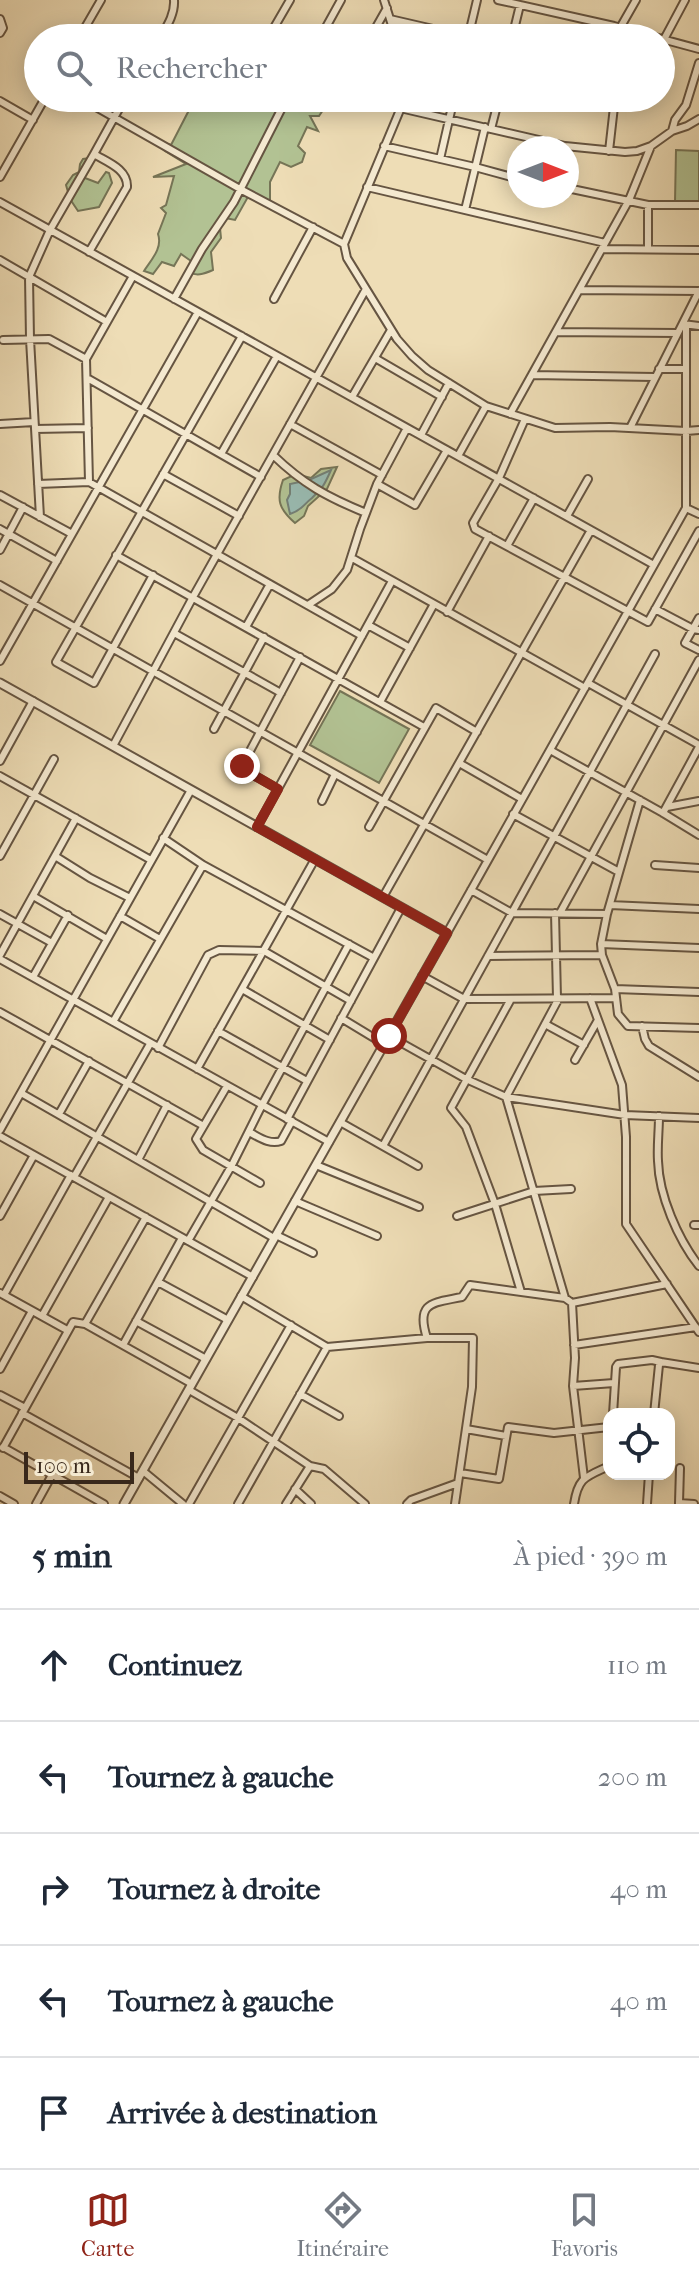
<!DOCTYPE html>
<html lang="fr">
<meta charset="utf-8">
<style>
body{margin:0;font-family:"IM FELL French Canon",serif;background:#f6f6f7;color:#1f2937}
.controls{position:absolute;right:24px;bottom:24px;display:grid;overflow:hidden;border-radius:16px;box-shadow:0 4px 20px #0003}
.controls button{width:72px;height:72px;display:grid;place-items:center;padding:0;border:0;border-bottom:2px solid #e0e1e3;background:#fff;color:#1f2937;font:40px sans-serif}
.compass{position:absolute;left:507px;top:136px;width:72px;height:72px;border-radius:50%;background:#fff;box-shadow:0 4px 20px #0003;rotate:90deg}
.scale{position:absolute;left:24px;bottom:20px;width:110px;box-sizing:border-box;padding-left:8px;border:4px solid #39281b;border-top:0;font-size:22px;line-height:28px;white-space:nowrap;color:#39281b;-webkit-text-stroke:6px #f4e9d0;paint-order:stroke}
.stop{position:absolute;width:24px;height:24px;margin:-18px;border:6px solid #8f2418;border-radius:50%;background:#fff}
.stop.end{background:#8f2418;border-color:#fff;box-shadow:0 2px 8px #0008}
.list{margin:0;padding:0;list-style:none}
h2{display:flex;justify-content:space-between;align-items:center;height:104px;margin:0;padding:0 32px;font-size:34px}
h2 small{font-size:26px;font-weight:400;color:#747a83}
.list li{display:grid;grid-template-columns:52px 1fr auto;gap:24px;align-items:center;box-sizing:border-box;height:112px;padding:0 32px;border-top:2px solid #e0e1e3}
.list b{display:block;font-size:30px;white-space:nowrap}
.list em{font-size:26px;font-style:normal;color:#747a83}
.icon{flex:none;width:44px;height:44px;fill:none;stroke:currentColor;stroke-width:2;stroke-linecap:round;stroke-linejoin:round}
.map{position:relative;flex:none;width:699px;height:1504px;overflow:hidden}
.search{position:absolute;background:#fff;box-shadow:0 4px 20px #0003;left:24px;right:24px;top:24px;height:88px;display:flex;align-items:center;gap:20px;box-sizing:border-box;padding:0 28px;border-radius:44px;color:#747a83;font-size:30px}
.sheet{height:664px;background:#fff}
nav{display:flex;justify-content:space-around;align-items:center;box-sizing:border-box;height:112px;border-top:2px solid #e0e1e3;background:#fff;font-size:22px;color:#747a83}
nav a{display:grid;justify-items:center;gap:4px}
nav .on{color:#8f2418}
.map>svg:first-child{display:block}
.green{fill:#b2c293;stroke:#767557;stroke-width:2}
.water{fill:#99bbb2;stroke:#738076;stroke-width:2}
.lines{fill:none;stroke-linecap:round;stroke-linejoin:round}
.minor-casing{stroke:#665542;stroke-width:10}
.tertiary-casing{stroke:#665542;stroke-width:11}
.minor{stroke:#f4e9d0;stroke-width:6}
.tertiary{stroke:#f4e9d0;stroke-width:7}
.route{stroke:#8f2418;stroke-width:10}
</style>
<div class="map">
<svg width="699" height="1504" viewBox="0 0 699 1504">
<rect width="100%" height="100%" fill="#eeddb6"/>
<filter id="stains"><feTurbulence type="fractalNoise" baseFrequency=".0025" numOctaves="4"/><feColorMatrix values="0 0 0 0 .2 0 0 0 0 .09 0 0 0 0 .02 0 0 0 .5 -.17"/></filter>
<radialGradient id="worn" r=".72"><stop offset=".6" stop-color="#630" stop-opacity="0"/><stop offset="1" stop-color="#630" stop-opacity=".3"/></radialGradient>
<!-- green -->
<path class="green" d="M183,98H274L294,101L312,98H331L319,116H310L318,131L307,127L298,146L305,153L302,162L291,167L280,162L270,182V201L265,202L249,195L235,220L225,218L220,228L221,238L211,252L213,270C204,274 196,277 187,271L191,261L181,254L174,266L162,262L153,274L144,271C151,260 163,248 158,234L166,213L161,208L166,205L174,176L153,177L186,164L165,151L152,139L171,145L188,112L180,107Z
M676,150L699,151V202H675Z
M90,158L85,171V178L98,183L106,172L109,173L112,183L99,207L78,211L70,199L66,185L73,175L79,172L80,164L83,159Z
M337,467L327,489L308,506L304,516L295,523C279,509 276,500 283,480L296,474L311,478L321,469Z
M340,691L409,729L379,783L310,745Z"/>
<!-- water -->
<path class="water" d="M331,470C324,486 323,487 312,498C303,505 301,511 290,514L287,500L290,494V484L309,480Z"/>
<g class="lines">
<!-- minor casing -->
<g class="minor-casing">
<path id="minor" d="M384,0L396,38
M498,0L614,26L699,49
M0,19L3,28L0,33
M390,19L468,37
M79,38L101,0
M160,38C167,26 175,14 174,0
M268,38L290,0
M320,38L341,0
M370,38L387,8
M468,38L477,0
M512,38L520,5
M609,38L620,28L636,0
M661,45L685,0
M80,98L240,189L344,244
M166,98L170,100L178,98
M405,98L344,244L347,258L397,339L412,356L428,370L486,406L555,428L610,427L686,431L699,430
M0,101L33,120
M400,108L565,146L625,152L637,151L651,146L672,131L687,126L699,119
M491,129L499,98
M672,131L675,120L686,105L699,63
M384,146L475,167L519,179
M609,151L615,98
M440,159L454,98
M0,177L45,98
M367,187L605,243
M567,188L648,205H699
M0,202L654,565
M648,205V249
M465,210L485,127
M602,249L699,250
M89,252L127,187C128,169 107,162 94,154L125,98
M0,260L107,322
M579,290L699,291
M174,299L202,249L234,202L287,98
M274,299L313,227
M683,324L699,326
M556,332L677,333
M3,340L49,339L86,359
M375,358L442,397
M659,369H686
M532,375L654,377
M87,378L261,477
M352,397L391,330
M510,414L629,200L651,146
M525,419L499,478L473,523L475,529L648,622L699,531
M0,424L34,422
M290,424L382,475
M630,428L699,291
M35,429L88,428
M421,435L449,383
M221,454L277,356
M273,455C303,484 327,497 366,513
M458,456L486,406
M163,474L239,516
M89,482L86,359L133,276
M38,484L89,482L362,636
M377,484L415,505L447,450
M0,495L72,534
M686,508L699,514
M567,516L588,479
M40,517L30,339L29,277L50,230L94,154
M0,529L57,561
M507,546L534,498
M0,550L23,507
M116,555L424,727
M352,558L585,688
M153,575L94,683L56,662L242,336
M0,585L488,860
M308,605L332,589L347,570L360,529L377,484L407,428
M655,609L693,629L699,630
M447,612L489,536
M699,618L685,643L699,650
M368,625L410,648
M246,627L270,584
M174,633L281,693
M0,661L198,312
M588,683L699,745
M380,702L434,604
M214,729L264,637
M113,746L193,597L366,289
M550,750L663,813L699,835
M0,761L33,701
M459,763L522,799
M0,776L151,860
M278,789L243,769L242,766L300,657
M640,800L607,914L601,944L602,955L615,989L618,1014L628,1026L699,1028
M322,801L335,774
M667,807L699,801
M663,813L699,747
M513,814L619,872
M257,827L392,581
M369,827L436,708L477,732
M163,838L203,865L374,958
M0,856L54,759
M55,856L90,878L130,898
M655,865L699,868
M471,890L512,913L607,914
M33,896L107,939
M383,897L591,530
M610,905L699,909
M555,913L557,998
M560,913L699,660
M0,914L52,943
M120,916L160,939
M447,933L686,508V326
M601,944L699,948
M0,955L76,818
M488,956L602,955
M0,959L329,1142
M422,976L464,999L616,998
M33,977L68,915
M242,989L330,1040
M615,989L699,992
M559,998L506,1097L565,1298
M590,998L622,1085L626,1137V1224L699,1332
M511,999L451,1108L466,1127L495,1204L521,1292
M0,1012L202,1125
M341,1018L384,1044
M113,1022L203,865
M545,1024L584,1045
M642,1026L645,1039L649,1046L699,1077
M218,1031L307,1081
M389,1036L466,1079L506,1097L625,1115L699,1118
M158,1048L208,955L219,950L264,951L351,1001
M575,1060L598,1020
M197,1069L315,859
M227,1086L196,1139L203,1150L260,1183
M21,1093L274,1238
M59,1114L89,1061
M659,1116C659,1131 657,1146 658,1161C659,1196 678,1239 699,1266
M287,1119L401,908
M340,1122L418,1166
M0,1130L191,790
M249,1132C259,1137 269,1145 281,1141L292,1121
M0,1136L253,1277
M383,1146L655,654
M138,1160L167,1105
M316,1165L419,1207
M74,1177L150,1044
M295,1201L377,1236
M0,1216L34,1155
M457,1216L534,1191L571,1189
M694,1225H699
M276,1235L313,1253
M188,1241L232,1165L262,1105L349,944
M158,1282L228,1320
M0,1293L67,1330
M4,1295L71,1175
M241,1296L327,1347L427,1338C415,1301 434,1303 462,1297L470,1285L565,1298L572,1303L667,1284
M572,1303L575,1358L573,1386L584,1478
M42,1316L109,1197
M136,1321L206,1359
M85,1324L146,1217
M427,1338H473L472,1387L455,1504
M123,1345L182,1238
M574,1345L696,1327
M0,1369L32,1311
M573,1386L614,1383
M189,1390L238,1418L310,1466L286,1504
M300,1394L339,1416
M0,1395L25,1408
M22,1413L139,1478
M613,1414L616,1367L618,1364L652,1360L661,1362
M654,1414L659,1365L661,1362L699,1368
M466,1429L506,1436
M3,1447L104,1504
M3,1448L73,1322L85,1324L192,1384
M310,1466L324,1469L365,1504
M680,1468L679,1503L694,1504
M143,1471L183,1504
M460,1473L499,1479L508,1427L554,1433L609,1427
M295,1489L311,1504
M0,1496L14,1504
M36,1504L52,1475
M189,1504L291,1325
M238,1504L327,1347
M407,1504L411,1500L458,1483
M574,1504C578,1478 585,1477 607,1467
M647,1504L649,1474"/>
</g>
<!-- tertiary casing -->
<g class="tertiary-casing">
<path id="tertiary" d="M0,683L447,933L124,1504"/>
</g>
<!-- minor -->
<use href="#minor" class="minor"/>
<!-- tertiary -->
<use href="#tertiary" class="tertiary"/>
</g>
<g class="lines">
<!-- route -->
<path class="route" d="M242,766L243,769L278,789L257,827L447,933L389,1036"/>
</g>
<rect width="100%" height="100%" filter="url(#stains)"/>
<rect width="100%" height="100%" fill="url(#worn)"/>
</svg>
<div class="controls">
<button><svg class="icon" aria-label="locate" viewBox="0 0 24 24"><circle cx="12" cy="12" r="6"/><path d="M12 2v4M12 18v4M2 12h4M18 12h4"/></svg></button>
</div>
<svg class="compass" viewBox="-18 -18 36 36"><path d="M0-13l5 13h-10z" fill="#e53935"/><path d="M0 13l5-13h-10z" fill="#747a83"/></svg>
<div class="scale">100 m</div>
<div class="stop" style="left:389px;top:1036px"></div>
<div class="stop end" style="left:242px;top:766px"></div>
<div class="search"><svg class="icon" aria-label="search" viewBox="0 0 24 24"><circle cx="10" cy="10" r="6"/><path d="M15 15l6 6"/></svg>Rechercher</div>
</div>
<section class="sheet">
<h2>5 min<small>À pied · 390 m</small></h2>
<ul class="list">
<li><svg class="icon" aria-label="ahead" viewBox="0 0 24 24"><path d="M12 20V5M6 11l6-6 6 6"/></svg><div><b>Continuez</b></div><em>110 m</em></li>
<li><svg class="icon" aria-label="left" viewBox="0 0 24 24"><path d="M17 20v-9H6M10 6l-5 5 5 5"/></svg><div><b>Tournez à gauche</b></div><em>200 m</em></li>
<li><svg class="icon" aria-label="right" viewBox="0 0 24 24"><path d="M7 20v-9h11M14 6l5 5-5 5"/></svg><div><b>Tournez à droite</b></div><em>40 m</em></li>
<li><svg class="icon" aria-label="left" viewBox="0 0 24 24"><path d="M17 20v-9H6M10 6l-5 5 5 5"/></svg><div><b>Tournez à gauche</b></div><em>40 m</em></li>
<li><svg class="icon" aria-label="arrive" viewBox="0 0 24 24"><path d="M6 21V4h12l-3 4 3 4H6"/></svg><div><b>Arrivée à destination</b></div></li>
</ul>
</section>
<nav>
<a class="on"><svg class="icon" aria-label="map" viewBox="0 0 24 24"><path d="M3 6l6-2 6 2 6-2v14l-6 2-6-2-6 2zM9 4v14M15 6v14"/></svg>Carte</a>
<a><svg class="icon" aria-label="directions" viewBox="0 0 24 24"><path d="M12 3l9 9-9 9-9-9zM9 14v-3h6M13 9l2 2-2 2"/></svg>Itinéraire</a>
<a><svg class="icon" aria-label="saved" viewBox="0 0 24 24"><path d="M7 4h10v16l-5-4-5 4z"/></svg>Favoris</a>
</nav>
